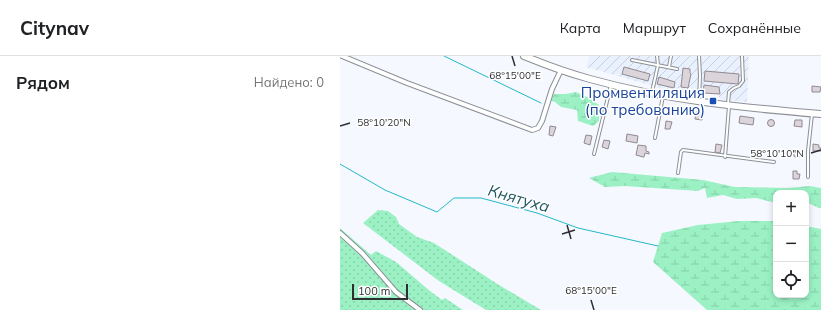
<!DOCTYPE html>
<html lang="ru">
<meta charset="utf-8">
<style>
body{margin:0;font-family:Mulish,sans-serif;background:#f2f2f2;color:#202124}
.controls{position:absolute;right:12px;bottom:12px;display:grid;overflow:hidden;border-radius:8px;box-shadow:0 2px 6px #0003}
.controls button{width:36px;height:36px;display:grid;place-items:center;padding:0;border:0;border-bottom:1px solid #e0e0e0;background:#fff;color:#202124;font:20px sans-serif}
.scale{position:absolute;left:12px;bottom:10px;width:56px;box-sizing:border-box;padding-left:4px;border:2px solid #2e2f32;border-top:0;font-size:11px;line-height:14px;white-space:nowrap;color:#2e2f32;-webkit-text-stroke:3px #fff;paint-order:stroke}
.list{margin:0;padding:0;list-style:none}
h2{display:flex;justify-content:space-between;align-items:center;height:52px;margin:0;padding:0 16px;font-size:17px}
h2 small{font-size:13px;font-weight:400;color:#757577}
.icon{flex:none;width:22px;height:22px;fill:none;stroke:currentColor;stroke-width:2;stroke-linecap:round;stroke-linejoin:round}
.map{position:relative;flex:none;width:481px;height:254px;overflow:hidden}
header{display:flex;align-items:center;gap:24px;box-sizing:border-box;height:56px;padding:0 20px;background:#fff;border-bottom:1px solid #e0e0e0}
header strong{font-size:19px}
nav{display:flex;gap:22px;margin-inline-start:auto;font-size:14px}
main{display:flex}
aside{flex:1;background:#fff}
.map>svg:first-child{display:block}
.industrial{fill:url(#industrial-furrows)}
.wetland{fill:url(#wetland-marsh)}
.garden{fill:url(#garden-dots)}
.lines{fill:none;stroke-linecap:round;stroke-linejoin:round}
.stream{stroke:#23b9c8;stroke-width:1}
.building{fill:#dbd4da;stroke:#918a90}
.lane-casing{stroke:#8c9096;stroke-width:4}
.street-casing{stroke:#8c9096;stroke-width:6}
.secondary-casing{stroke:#8c9096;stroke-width:8}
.lane{stroke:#fff;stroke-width:2}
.street{stroke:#fff;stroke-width:4}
.secondary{stroke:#fff;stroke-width:6}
.ticks{fill:none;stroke:#2e2f32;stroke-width:1.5}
.transit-dot{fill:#1a4fb4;stroke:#fff;stroke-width:1.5}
.labels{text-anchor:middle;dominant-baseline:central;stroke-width:3;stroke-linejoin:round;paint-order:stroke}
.transit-label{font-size:15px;fill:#164399;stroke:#fff;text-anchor:end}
.water-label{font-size:16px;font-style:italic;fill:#215960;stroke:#fff}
.ticks-label{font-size:10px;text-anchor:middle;fill:#2e2f32;stroke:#fff;stroke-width:3;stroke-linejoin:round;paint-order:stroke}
</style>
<header>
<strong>Citynav</strong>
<nav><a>Карта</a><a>Маршрут</a><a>Сохранённые</a></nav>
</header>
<main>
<aside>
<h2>Рядом<small>Найдено: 0</small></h2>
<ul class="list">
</ul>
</aside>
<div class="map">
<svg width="481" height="254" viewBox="0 0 481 254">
<defs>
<pattern id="industrial-furrows" width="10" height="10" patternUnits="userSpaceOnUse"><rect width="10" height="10" fill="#e9f1ff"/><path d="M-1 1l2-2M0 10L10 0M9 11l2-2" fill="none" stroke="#c8cfdb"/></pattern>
<pattern id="wetland-marsh" width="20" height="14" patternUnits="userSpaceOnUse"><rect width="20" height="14" fill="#9bf1c4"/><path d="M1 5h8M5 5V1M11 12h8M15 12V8" fill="none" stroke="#86cfa9"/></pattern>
<pattern id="garden-dots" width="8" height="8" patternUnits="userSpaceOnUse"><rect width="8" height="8" fill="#9bf1c4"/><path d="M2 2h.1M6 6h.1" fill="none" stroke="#86cfa9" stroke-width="1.8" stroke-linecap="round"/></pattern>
</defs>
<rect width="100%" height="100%" fill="#f5f8fe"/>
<!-- industrial -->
<path class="industrial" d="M250,0H409L407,46L380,43L378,38L364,37L363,40L345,39L246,11Z"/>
<!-- wetland -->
<path class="wetland" d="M236,36L247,41L259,49V65L253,70L238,65L237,54L221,51L215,46L211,45L214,38H226Z
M272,116L363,124L395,131L447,132L470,130L481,132V152H479L466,146V137H436V147L416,142L397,143L383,139L367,142L365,132L358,135L285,130L265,131L249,122Z
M399,165H436V239H466V170L481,173V254H367L313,206L322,177L358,169Z"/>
<!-- garden -->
<path class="garden" d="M38,154L48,155L56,161L59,168L77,181L94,187L159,229L201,254H146L99,225L23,167Z
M0,172L31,199L36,195L56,206L90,235L102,244L105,242L123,254H0Z"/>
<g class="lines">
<!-- stream -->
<path class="stream" d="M104,0L201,47
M0,108L45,134L97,156L114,142H141L197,157L238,172L318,190"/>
</g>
<!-- building -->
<path class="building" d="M284,11L310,18L308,25L282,18Z
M343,12L350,13V17L351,18L348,32L341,31Z
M365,15L399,18L398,28L364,25Z
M319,21L335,26L334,32L317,28Z
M364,29L379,31L380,38L363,37Z
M472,30L481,31L480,36H472Z
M356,56L364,57L362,64L355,63Z
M400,60L414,62L413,69L399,67Z
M427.5 67a3.5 3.5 0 1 1 7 0a3.5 3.5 0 1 1-7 0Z
M455,64H462V71L454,70Z
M326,65L332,66L330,73H325Z
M210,70L216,71L213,80L209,79Z
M287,78L298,80L297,87L286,85Z
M246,79L252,80L250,89L244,87Z
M264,84L270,85L268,93L262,91Z
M376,88L382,89L380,97L375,96Z
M473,88L479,89V92H481V95H473Z
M298,89L306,90V95L309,96V98L305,97L304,101H303L296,99Z
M453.5 98a3.5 3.5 0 1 1 7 0a3.5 3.5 0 1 1-7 0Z
M453,115H457V118H460L459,123H453Z"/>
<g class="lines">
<!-- lane casing -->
<g class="lane-casing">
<path id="lane" d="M359,0L360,20L359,45
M292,4L337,13
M329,11L331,0
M312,36L318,9L317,0
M388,48L389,36L394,32L399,30L403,25L402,0
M315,82L323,40
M254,98L271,29
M385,101L389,50
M338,117L341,96L343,94L434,106
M468,121V95L472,58"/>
</g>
<!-- street casing -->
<g class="street-casing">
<path id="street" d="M2,0L67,27L192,74L198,72L202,65L212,33L221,14
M0,177L22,197L56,236L80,254"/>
</g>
<!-- secondary casing -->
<g class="secondary-casing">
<path id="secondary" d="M184,0C206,9 228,17 250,23C325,44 403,52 481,58"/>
</g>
<!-- lane -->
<use href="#lane" class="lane"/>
<!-- street -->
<use href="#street" class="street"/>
<!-- secondary -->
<use href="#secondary" class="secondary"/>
</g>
<!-- ticks -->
<path class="ticks" d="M172,0L175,10M0,70L10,67M471,97L481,94M227,169L231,183M222,178L235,174M251,244L254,254"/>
<!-- markers -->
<rect class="transit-dot" x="369" y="41" width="8" height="8" rx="2"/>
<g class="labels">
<!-- transit labels -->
<g class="transit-label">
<text x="365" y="36">Промвентиляция<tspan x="365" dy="17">(по требованию)</tspan></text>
</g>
<!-- water labels -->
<g class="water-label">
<text transform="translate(179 142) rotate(16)">Княтуха</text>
</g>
</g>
<g class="ticks-label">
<text x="175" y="23">68°15'00"E</text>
<text x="44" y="70">58°10'20"N</text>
<text x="437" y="101">58°10'10"N</text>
<text x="251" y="238">68°15'00"E</text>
</g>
</svg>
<div class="controls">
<button>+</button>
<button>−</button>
<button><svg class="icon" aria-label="locate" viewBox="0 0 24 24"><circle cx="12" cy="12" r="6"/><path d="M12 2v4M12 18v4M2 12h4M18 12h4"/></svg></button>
</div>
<div class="scale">100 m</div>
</div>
</main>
